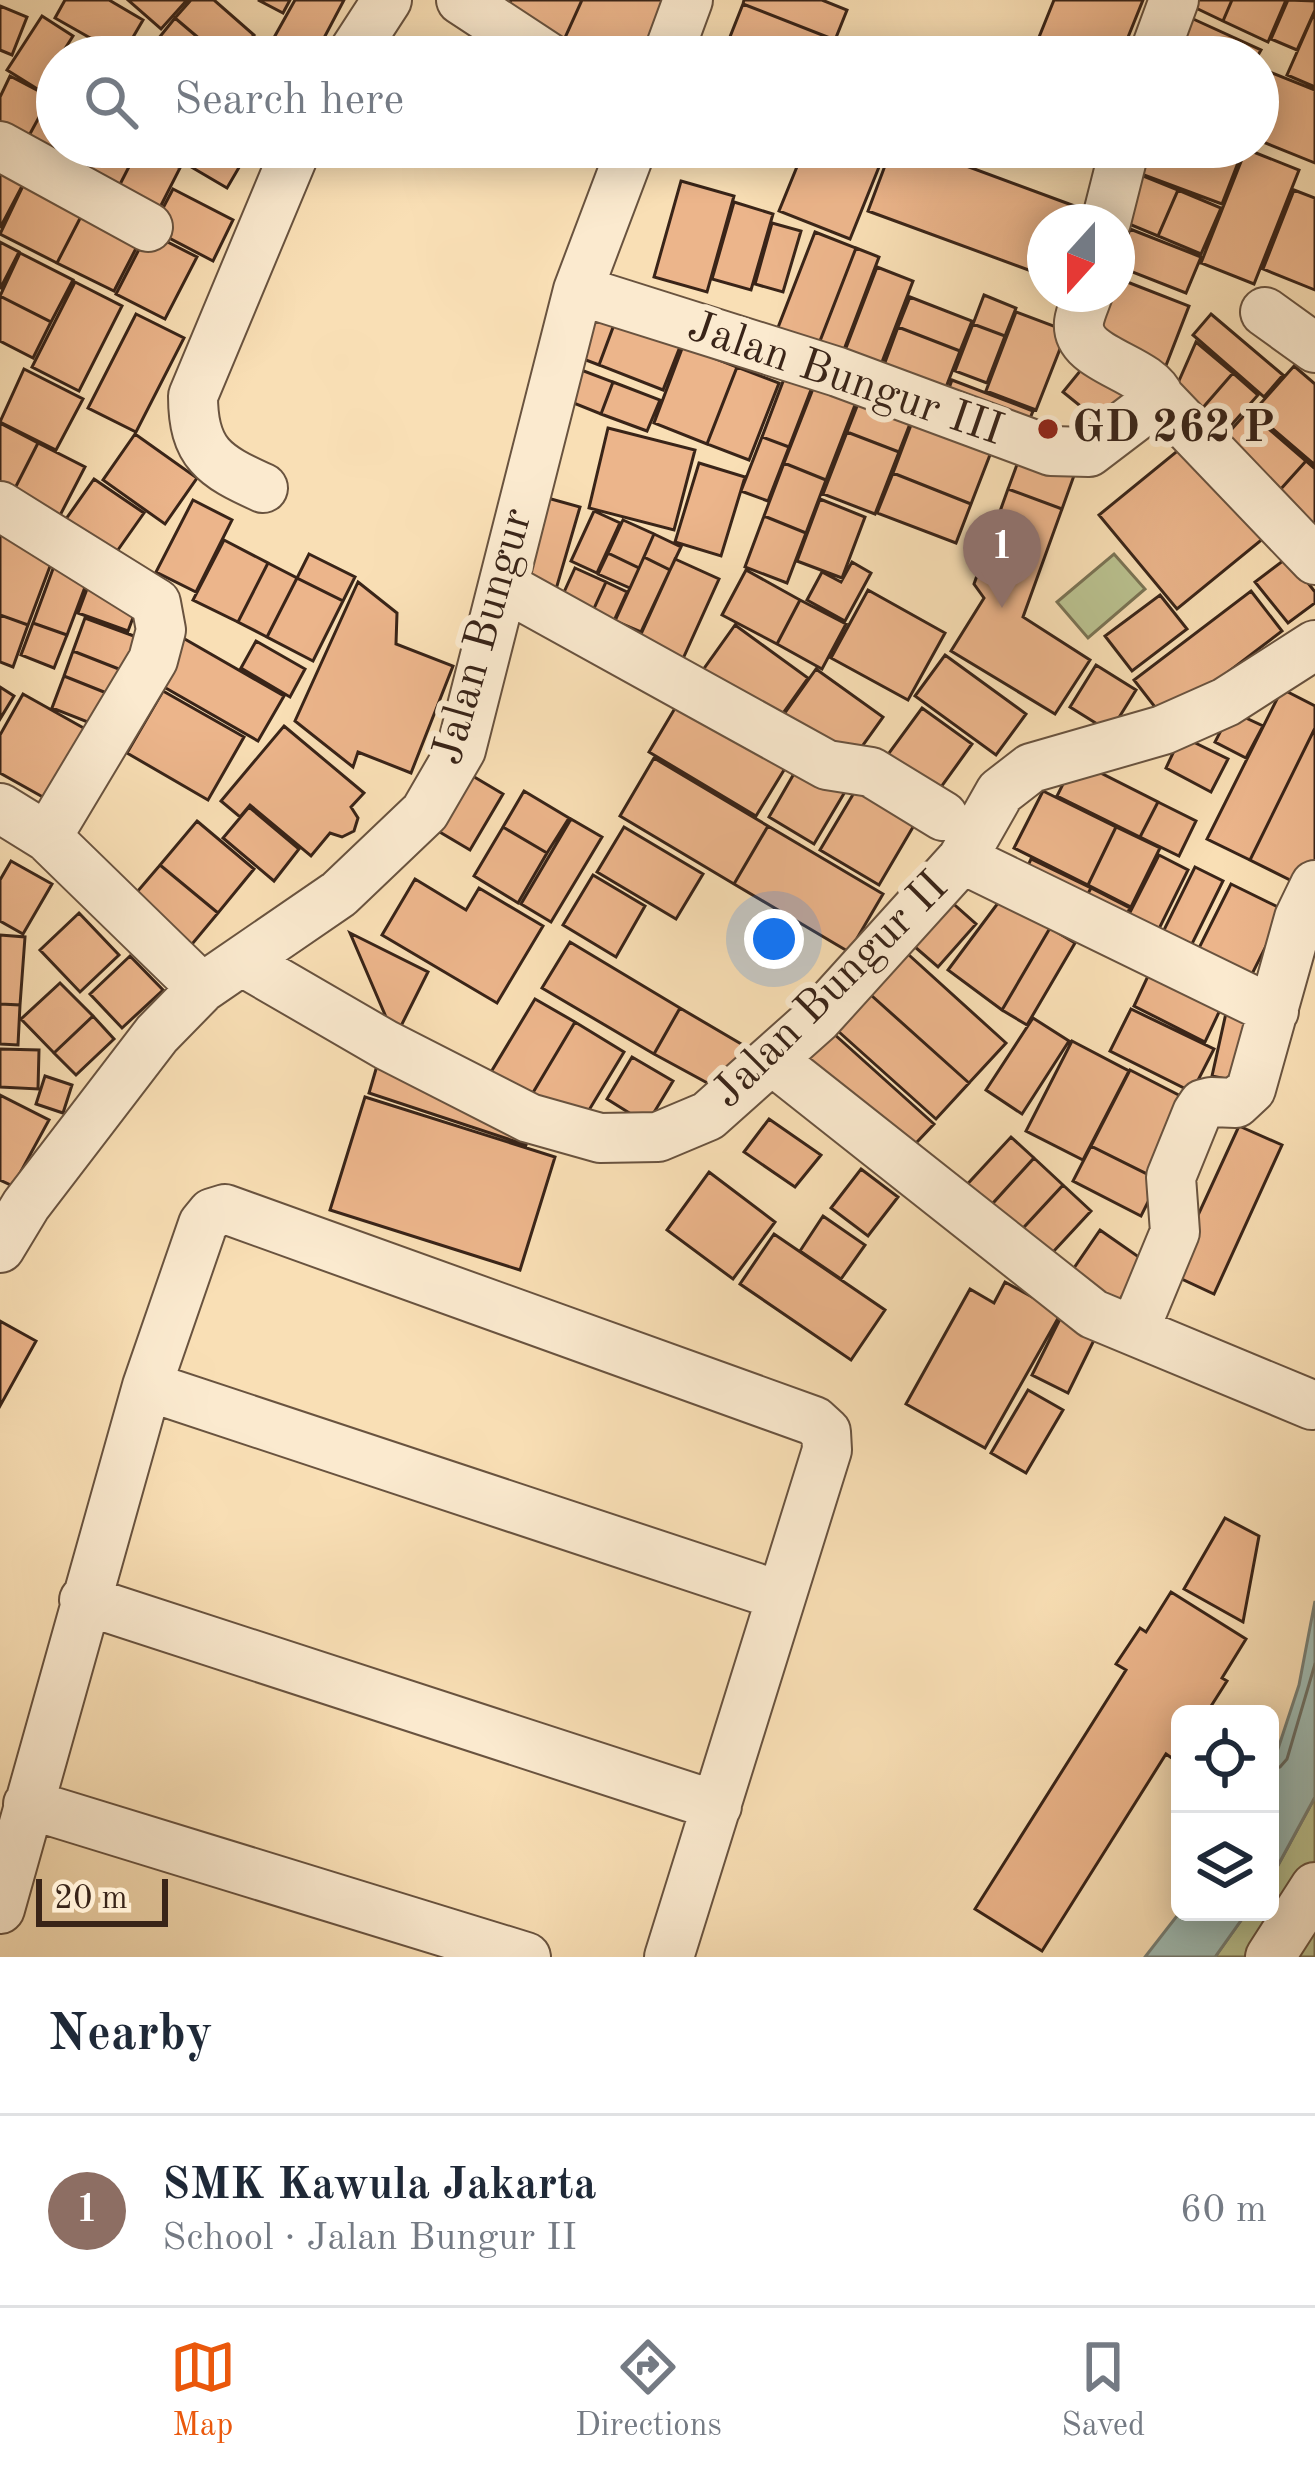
<!DOCTYPE html>
<meta charset="utf-8">
<style>
body{margin:0;font-family:"Old Standard TT",serif;background:#f2f2f3;color:#1f2937}
.controls{position:absolute;right:36px;bottom:36px;display:grid;overflow:hidden;border-radius:18px;box-shadow:0 6px 30px #0003}
.controls button{width:108px;height:108px;display:grid;place-items:center;padding:0;border:0;border-bottom:3px solid #e0e1e3;background:#fff;color:#1f2937;font:60px sans-serif}
.compass{position:absolute;left:1027px;top:204px;width:108px;height:108px;border-radius:50%;background:#fff;box-shadow:0 6px 30px #0003;rotate:201deg}
.scale{position:absolute;left:36px;bottom:30px;width:132px;box-sizing:border-box;padding-left:12px;border:6px solid #392418;border-top:0;font-size:33px;line-height:42px;white-space:nowrap;color:#392418;-webkit-text-stroke:9px #fbeacf;paint-order:stroke}
.you{position:absolute;left:774px;top:939px;width:42px;height:42px;margin:-30px;border:9px solid #fff;border-radius:50%;background:#1a73e8;box-shadow:0 0 0 18px #1a73e833}
.badge{display:grid;place-items:center;width:78px;height:78px;border-radius:50%;background:#ea580c;color:#fff;font-size:39px;font-weight:700}
.pin{position:absolute;translate:-50% -99px;filter:drop-shadow(0 3px 6px #0008)}
.pin::after{content:'';position:absolute;top:63px;width:42px;height:36px;background:inherit;clip-path:polygon(0 0,100% 0,50% 100%)}
.list{margin:0;padding:0;list-style:none}
h2{display:flex;justify-content:space-between;align-items:center;height:156px;margin:0;padding:0 48px;font-size:51px}
h2 small{font-size:39px;font-weight:400;color:#747a83}
.list li{display:grid;grid-template-columns:78px 1fr auto;gap:36px;align-items:center;box-sizing:border-box;height:192px;padding:0 48px;border-top:3px solid #e0e1e3}
.list b{display:block;font-size:45px;white-space:nowrap}
.list p{margin:0;font-size:39px;white-space:nowrap;color:#747a83}
.list em{font-size:39px;font-style:normal;color:#747a83}
.icon{flex:none;width:66px;height:66px;fill:none;stroke:currentColor;stroke-width:2;stroke-linecap:round;stroke-linejoin:round}
.map{position:relative;flex:none;width:1315px;height:1957px;overflow:hidden}
.search{position:absolute;background:#fff;box-shadow:0 6px 30px #0003;left:36px;right:36px;top:36px;height:132px;display:flex;align-items:center;gap:30px;box-sizing:border-box;padding:0 42px;border-radius:66px;color:#747a83;font-size:45px}
.sheet{height:348px;background:#fff}
nav{display:flex;justify-content:space-around;align-items:center;box-sizing:border-box;height:168px;border-top:3px solid #e0e1e3;background:#fff;font-size:33px;color:#747a83}
nav a{display:grid;justify-items:center;gap:6px}
nav .on{color:#ea580c}
.map>svg:first-child{display:block}
.green{fill:#bac290;stroke:#7a7354;stroke-width:3}
.water{fill:#9fbcb4;stroke:#767f76;stroke-width:3}
.lines{fill:none;stroke-linecap:round;stroke-linejoin:round}
.shore{stroke:#6c7066;stroke-width:3}
.building{fill:#ecb58b;stroke:#392418;stroke-width:3}
.minor-casing{stroke:#69533f;stroke-width:52}
.minor{stroke:#fbeacf;stroke-width:48}
.poi-dot{fill:#8f2418;stroke:#fbeacf;stroke-width:4.5}
.labels{text-anchor:middle;dominant-baseline:central;stroke-width:12;stroke-linejoin:round;paint-order:stroke}
.street-label{font-size:45px;fill:#392418;stroke:#fbeacf}
.poi-label{font-size:45px;font-weight:bold;fill:#392418;stroke:#fbeacf;text-anchor:start}
</style>
<div class="map">
<svg width="1315" height="1957" viewBox="0 0 1315 1957">
<rect width="100%" height="100%" fill="#f9dfb5"/>
<filter id="stains"><feTurbulence type="fractalNoise" baseFrequency=".00167" numOctaves="4"/><feColorMatrix values="0 0 0 0 .2 0 0 0 0 .09 0 0 0 0 .02 0 0 0 .5 -.17"/></filter>
<radialGradient id="worn" r=".72"><stop offset=".6" stop-color="#630" stop-opacity="0"/><stop offset="1" stop-color="#630" stop-opacity=".3"/></radialGradient>
<!-- green -->
<path class="green" d="M1114,554L1145,589L1088,638L1057,602Z
M1315,1797V1957H1215L1247,1912H1270V1880Z"/>
<!-- water -->
<path class="water" d="M1315,1601V1797L1270,1880V1773L1299,1685Z
M1180,1912H1247L1215,1957H1145Z"/>
<g class="lines">
<!-- shore -->
<path class="shore" d="M1270,1769L1280,1767L1287,1759L1315,1664"/>
</g>
<!-- building -->
<path class="building" d="M65,0H109L143,20L122,56L55,18Z
M128,0H187L161,29Z
M191,0H214L254,35L234,57H221L175,18Z
M258,0H290L283,13Z
M295,0H344L314,57H297L271,43Z
M511,0H582L559,51L500,24Z
M582,0H669L644,57H573L559,51Z
M744,0H822L847,10L835,40L743,4Z
M1054,0H1143L1120,57H1031Z
M1179,0H1232L1223,21Z
M1232,0H1286L1268,42L1223,21Z
M1288,0L1315,1V10L1297,50L1271,39Z
M743,4L835,40L828,57H722Z
M0,6L27,17L12,55L0,50Z
M1315,11V87L1287,75Z
M42,16L73,36L39,90L7,70Z
M175,18L221,57H178L158,39Z
M1191,18L1261,50L1257,57H1174Z
M87,43L110,57H79Z
M843,46L869,57H838Z
M1267,71L1315,90V163L1258,140V93Z
M10,76L50,97L19,154L0,142V97Z
M50,97L57,101V147H77L62,177L19,154Z
M77,147H139L111,202L62,177Z
M139,147L180,168L152,223L111,202Z
M166,147H240L248,152L227,188L164,151Z
M805,147H873L885,152L850,239L779,211Z
M892,147H915L1080,208L1075,222H1045V276L868,211Z
M1133,147H1218L1241,155L1222,204L1125,168Z
M1246,149L1299,170L1254,284L1201,263Z
M0,155L30,171L0,228Z
M30,171L89,201L57,263L0,234Z
M1131,171L1178,190L1158,236L1112,217Z
M681,181L734,196L707,292L654,277Z
M173,189L233,220L213,261L152,229Z
M1178,190L1221,208L1201,254L1158,236Z
M1294,190L1315,198V290L1263,269Z
M89,201L146,229L114,291L57,263Z
M734,202L773,214L751,290L712,279Z
M772,223L801,231L783,292L755,284Z
M1130,229L1201,257L1186,293L1117,266Z
M148,232L197,257L165,319L116,294Z
M815,232L856,248L813,359L772,343Z
M0,242L19,252L0,289Z
M856,248L879,257L837,368L813,359Z
M20,253L73,280L51,322L0,296Z
M877,267L913,281L877,375L841,361Z
M1117,278L1189,306L1165,368L1085,337L1102,294H1117Z
M75,282L122,306L79,391L32,367Z
M984,295L1016,308L1005,336L973,324Z
M0,296L51,322L33,358L0,341Z
M910,297L972,321L960,351L898,327Z
M590,303L618,314L599,365L570,354Z
M1016,312L1067,331L1036,410L986,391Z
M136,314L184,338L136,432L88,408Z
M618,314L683,339L663,390L599,365Z
M1211,314L1283,375L1264,397L1193,335Z
M973,324L1005,336L987,383L955,371Z
M898,327L960,351L941,400L880,376Z
M1196,342L1233,373L1193,419L1171,399Z
M683,346L737,367L707,444L654,423Z
M1089,360L1131,395L1105,426L1063,392Z
M568,365L613,382L601,414L556,396Z
M1294,366L1315,384V465L1253,412Z
M737,367L779,383L749,460L707,444Z
M24,369L83,399L56,450L0,422Z
M787,371L814,382L789,447L762,437Z
M1233,373L1258,395L1218,440L1193,419Z
M818,376L860,392L826,480L784,463Z
M952,380L1033,411L1024,433L944,402Z
M613,382L660,400L647,431L601,414Z
M861,396L913,416L899,452L847,432Z
M1248,411L1306,461L1271,500L1213,450Z
M914,417L993,447L971,504L893,473Z
M0,423L38,443L7,504L0,500Z
M608,428L695,450L674,530L589,508Z
M847,432L899,452L875,514L823,494Z
M135,434L197,478L165,524L103,480Z
M762,437L789,447L768,501L741,491Z
M1192,439L1270,533L1177,609L1099,515Z
M38,443L85,467L54,527L7,504Z
M1022,451L1076,470L1062,509L1008,489Z
M1306,461L1315,469V538L1271,500Z
M699,463L745,477L721,556L675,542Z
M784,463L826,480L806,533L764,516Z
M893,473L971,504L956,543L877,513Z
M94,479L144,513L108,564L59,529Z
M1008,489L1062,509L1023,617L1090,660L1055,714L951,651L984,598L974,584Z
M544,497L580,507L552,603L517,593Z
M820,499L865,517L842,578L797,561Z
M193,500L232,520L196,592L156,572Z
M594,511L620,523L597,573L571,561Z
M764,516L806,533L787,583L745,567Z
M623,520L654,534L639,568L608,553Z
M0,524L58,545L28,625L0,615Z
M654,534L681,547L670,570L644,557Z
M224,540L268,563L238,622L193,600Z
M608,553L639,568L630,588L598,574Z
M309,554L355,577L343,601L297,578Z
M644,557L670,570L641,632L615,621Z
M1288,557L1315,592V603L1288,623L1255,582Z
M57,558L91,571L67,635L33,623Z
M675,559L719,579L681,663L637,643Z
M852,562L871,573L845,621L807,600L822,572L841,582Z
M268,563L297,578L267,637L238,622Z
M575,568L606,582L591,615L560,601Z
M746,570L800,600L777,644L722,615Z
M297,578L343,601L313,661L267,637Z
M90,581L140,599L128,631L78,613Z
M358,582L397,613L396,644L453,666L411,773L358,752L353,767L295,721Z
M606,582L627,592L612,625L591,615Z
M868,590L945,633L908,700L831,658Z
M1251,591L1282,631L1165,720L1134,680Z
M1160,595L1187,629L1132,671L1105,636Z
M800,600L846,624L822,669L777,644Z
M0,615L28,625L13,667L0,662Z
M85,618L142,639L129,673L73,651Z
M33,623L67,635L54,668L21,655Z
M735,625L808,678L771,730L698,677Z
M183,638L284,696L258,741L157,683Z
M256,641L305,669L290,697L241,668Z
M73,651L129,673L119,698L64,676Z
M945,655L1026,714L996,755L915,696Z
M1096,665L1136,690L1110,732L1070,707Z
M816,669L883,717L848,766L782,717Z
M64,676L119,698L108,730L52,708Z
M0,687L14,696L0,719Z
M687,688L795,752L756,816L649,752Z
M1282,689L1315,706V728L1250,860L1207,839Z
M163,691L244,737L208,800L127,753Z
M23,694L89,731L50,801L0,773V735Z
M922,708L972,744L931,801L881,764Z
M1231,711L1263,726L1246,758L1215,742Z
M284,726L364,793L351,807L358,818L354,831L342,837L330,833L311,856L250,805L240,817L221,801Z
M1315,728V860L1302,886L1250,860Z
M1181,736L1228,759L1211,792L1166,768Z
M654,758L768,826L734,884L620,816Z
M803,758L849,785L814,844L769,817Z
M1075,760L1158,802L1140,837L1057,796Z
M471,775L503,794L470,850L438,831Z
M864,776L923,810L879,885L820,850Z
M524,791L569,818L547,853L503,827Z
M1043,791L1116,827L1088,885L1014,848Z
M1158,802L1196,821L1179,856L1140,837Z
M249,807L299,849L274,881L223,838Z
M571,819L602,837L551,922L521,904Z
M197,821L254,869L218,913L160,865Z
M768,826L883,894L849,952L734,884Z
M503,827L547,853L518,903L474,876Z
M624,827L703,874L676,919L597,872Z
M1116,827L1160,848L1131,907L1088,885Z
M1159,855L1188,870L1151,945L1121,930Z
M1031,859L1091,888L1078,912L1020,883Z
M11,861L52,884L23,934L0,921V880Z
M160,865L218,913L183,955L125,906Z
M1195,867L1223,881L1187,954L1159,940Z
M593,875L645,906L616,957L563,925Z
M415,879L466,910L479,888L543,926L497,1003L382,935Z
M1231,884L1284,910L1246,986L1193,960Z
M1091,888L1130,908L1118,932L1078,912Z
M939,891L976,924L938,967L900,934Z
M1001,899L1050,928L1002,1010L948,970Z
M79,913L119,955L80,992L40,950Z
M1050,928L1075,943L1027,1025L1002,1010Z
M350,933L428,972L395,1038Z
M0,935L25,937L20,1005L0,1004Z
M570,942L680,1008L654,1054L542,988Z
M899,946L1006,1043L969,1083L862,987Z
M130,956L163,990L122,1028L90,994Z
M1148,976L1220,1010L1205,1042L1134,1006Z
M60,983L93,1016L54,1053L21,1019Z
M862,987L969,1083L936,1119L829,1023Z
M535,999L575,1022L528,1101L488,1077Z
M0,1004L20,1005L18,1045L0,1044Z
M1228,1004L1261,1011L1245,1083L1212,1076Z
M680,1008L760,1055L713,1086L654,1054Z
M1131,1009L1214,1049L1192,1092L1110,1051Z
M93,1016L114,1039L76,1075L54,1053Z
M1033,1018L1069,1041L1022,1114L986,1090Z
M575,1022L624,1052L577,1130L528,1101Z
M824,1025L934,1124L901,1159L792,1060Z
M1072,1041L1129,1071L1083,1160L1026,1131Z
M0,1049L39,1050L38,1089L0,1087Z
M381,1052L532,1126L526,1145L369,1093Z
M632,1057L673,1081L647,1124L607,1099Z
M1130,1070L1198,1105L1159,1180L1091,1146Z
M45,1076L72,1085L63,1113L36,1104Z
M0,1095L49,1120L13,1186L0,1180Z
M365,1097L555,1157L520,1270L330,1210Z
M769,1119L821,1155L795,1187L744,1152Z
M1239,1126L1282,1145L1214,1294L1171,1274Z
M1011,1137L1034,1158L984,1213L961,1191Z
M1091,1146L1159,1180L1141,1216L1073,1181Z
M1034,1158L1063,1185L1013,1239L984,1213Z
M861,1169L898,1197L868,1236L831,1208Z
M709,1172L775,1222L733,1279L667,1230Z
M1063,1185L1091,1211L1041,1265L1013,1239Z
M823,1216L865,1245L841,1279L800,1251Z
M1100,1230L1146,1262L1108,1316L1063,1284Z
M774,1234L885,1310L851,1360L740,1284Z
M1005,1282L1061,1313L985,1448L906,1404L970,1289L994,1303Z
M1063,1313L1099,1330L1068,1393L1032,1375Z
M0,1321L36,1341L0,1406Z
M1028,1390L1063,1410L1026,1473L991,1453Z
M1225,1518L1259,1536L1243,1622L1184,1589Z
M1171,1592L1246,1639L1222,1678L1227,1681L1206,1714H1180V1755L1176,1761L1166,1754L1042,1951L975,1909L1126,1670L1116,1664L1140,1628L1146,1632Z"/>
<g class="lines">
<!-- minor casing -->
<g class="minor-casing">
<path id="minor" d="M461,0L548,57
M350,57L387,0
M667,57L688,0
M1153,57L1174,0
M0,146L148,227
M1106,222L1125,147
M578,290L838,372L1051,451L1089,452L1160,398L1315,560
M1088,294C1085,303 1080,313 1079,322C1075,361 1147,366 1160,398
M1265,312L1315,348
M263,488C214,466 193,453 193,396L297,147
M0,506L156,603L161,630L153,660L47,837
M505,587L827,765L871,772L943,816
M0,808L47,837L202,988
M962,859L1274,1011
M243,962L386,1045L529,1118L600,1138L658,1137L708,1116L818,1018L962,859L1000,792L1031,768L1163,730L1226,702L1315,645
M772,1060L1093,1314L1312,1405
M0,1248L26,1205L157,1034L202,988L339,894L425,812L461,750L578,290L632,147
M1134,1331L1175,1232L1171,1177L1197,1113L1203,1104L1211,1102L1236,1103L1251,1089L1299,918L1315,885
M147,1386L781,1596
M84,1600L717,1806
M28,1804L526,1957
M0,1909L147,1386L203,1224L212,1213L225,1209L814,1421L826,1432L827,1450L669,1957
M1270,1957L1315,1887"/>
</g>
<!-- minor -->
<use href="#minor" class="minor"/>
</g>
<!-- markers -->
<circle class="poi-dot" cx="1048" cy="429" r="12"/>
<g class="labels">
<!-- street labels -->
<g class="street-label">
<text transform="translate(845 380) rotate(19)">Jalan Bungur III</text>
<text transform="translate(484 637) rotate(-74)">Jalan Bungur</text>
<text transform="translate(831 991) rotate(-45)">Jalan Bungur II</text>
</g>
<!-- poi labels -->
<g class="poi-label">
<text x="1072" y="429">GD 262 P</text>
</g>
</g>
<rect width="100%" height="100%" filter="url(#stains)"/>
<rect width="100%" height="100%" fill="url(#worn)"/>
</svg>
<div class="controls">
<button><svg class="icon" aria-label="locate" viewBox="0 0 24 24"><circle cx="12" cy="12" r="6"/><path d="M12 2v4M12 18v4M2 12h4M18 12h4"/></svg></button>
<button><svg class="icon" aria-label="layers" viewBox="0 0 24 24"><path d="M12 4l9 5-9 5-9-5zM3 14l9 5 9-5"/></svg></button>
</div>
<svg class="compass" viewBox="-18 -18 36 36"><path d="M0-13l5 13h-10z" fill="#e53935"/><path d="M0 13l5-13h-10z" fill="#747a83"/></svg>
<div class="scale">20 m</div>
<div class="you"></div>
<div class="pin badge" style="left:1002px;top:608px;background:#8d6e63">1</div>
<div class="search"><svg class="icon" aria-label="search" viewBox="0 0 24 24"><circle cx="10" cy="10" r="6"/><path d="M15 15l6 6"/></svg>Search here</div>
</div>
<section class="sheet">
<h2>Nearby<small></small></h2>
<ul class="list">
<li><span class="badge" style="background:#8d6e63">1</span><div><b>SMK Kawula Jakarta</b><p>School · Jalan Bungur II</p></div><em>60 m</em></li>
</ul>
</section>
<nav>
<a class="on"><svg class="icon" aria-label="map" viewBox="0 0 24 24"><path d="M3 6l6-2 6 2 6-2v14l-6 2-6-2-6 2zM9 4v14M15 6v14"/></svg>Map</a>
<a><svg class="icon" aria-label="directions" viewBox="0 0 24 24"><path d="M12 3l9 9-9 9-9-9zM9 14v-3h6M13 9l2 2-2 2"/></svg>Directions</a>
<a><svg class="icon" aria-label="saved" viewBox="0 0 24 24"><path d="M7 4h10v16l-5-4-5 4z"/></svg>Saved</a>
</nav>
